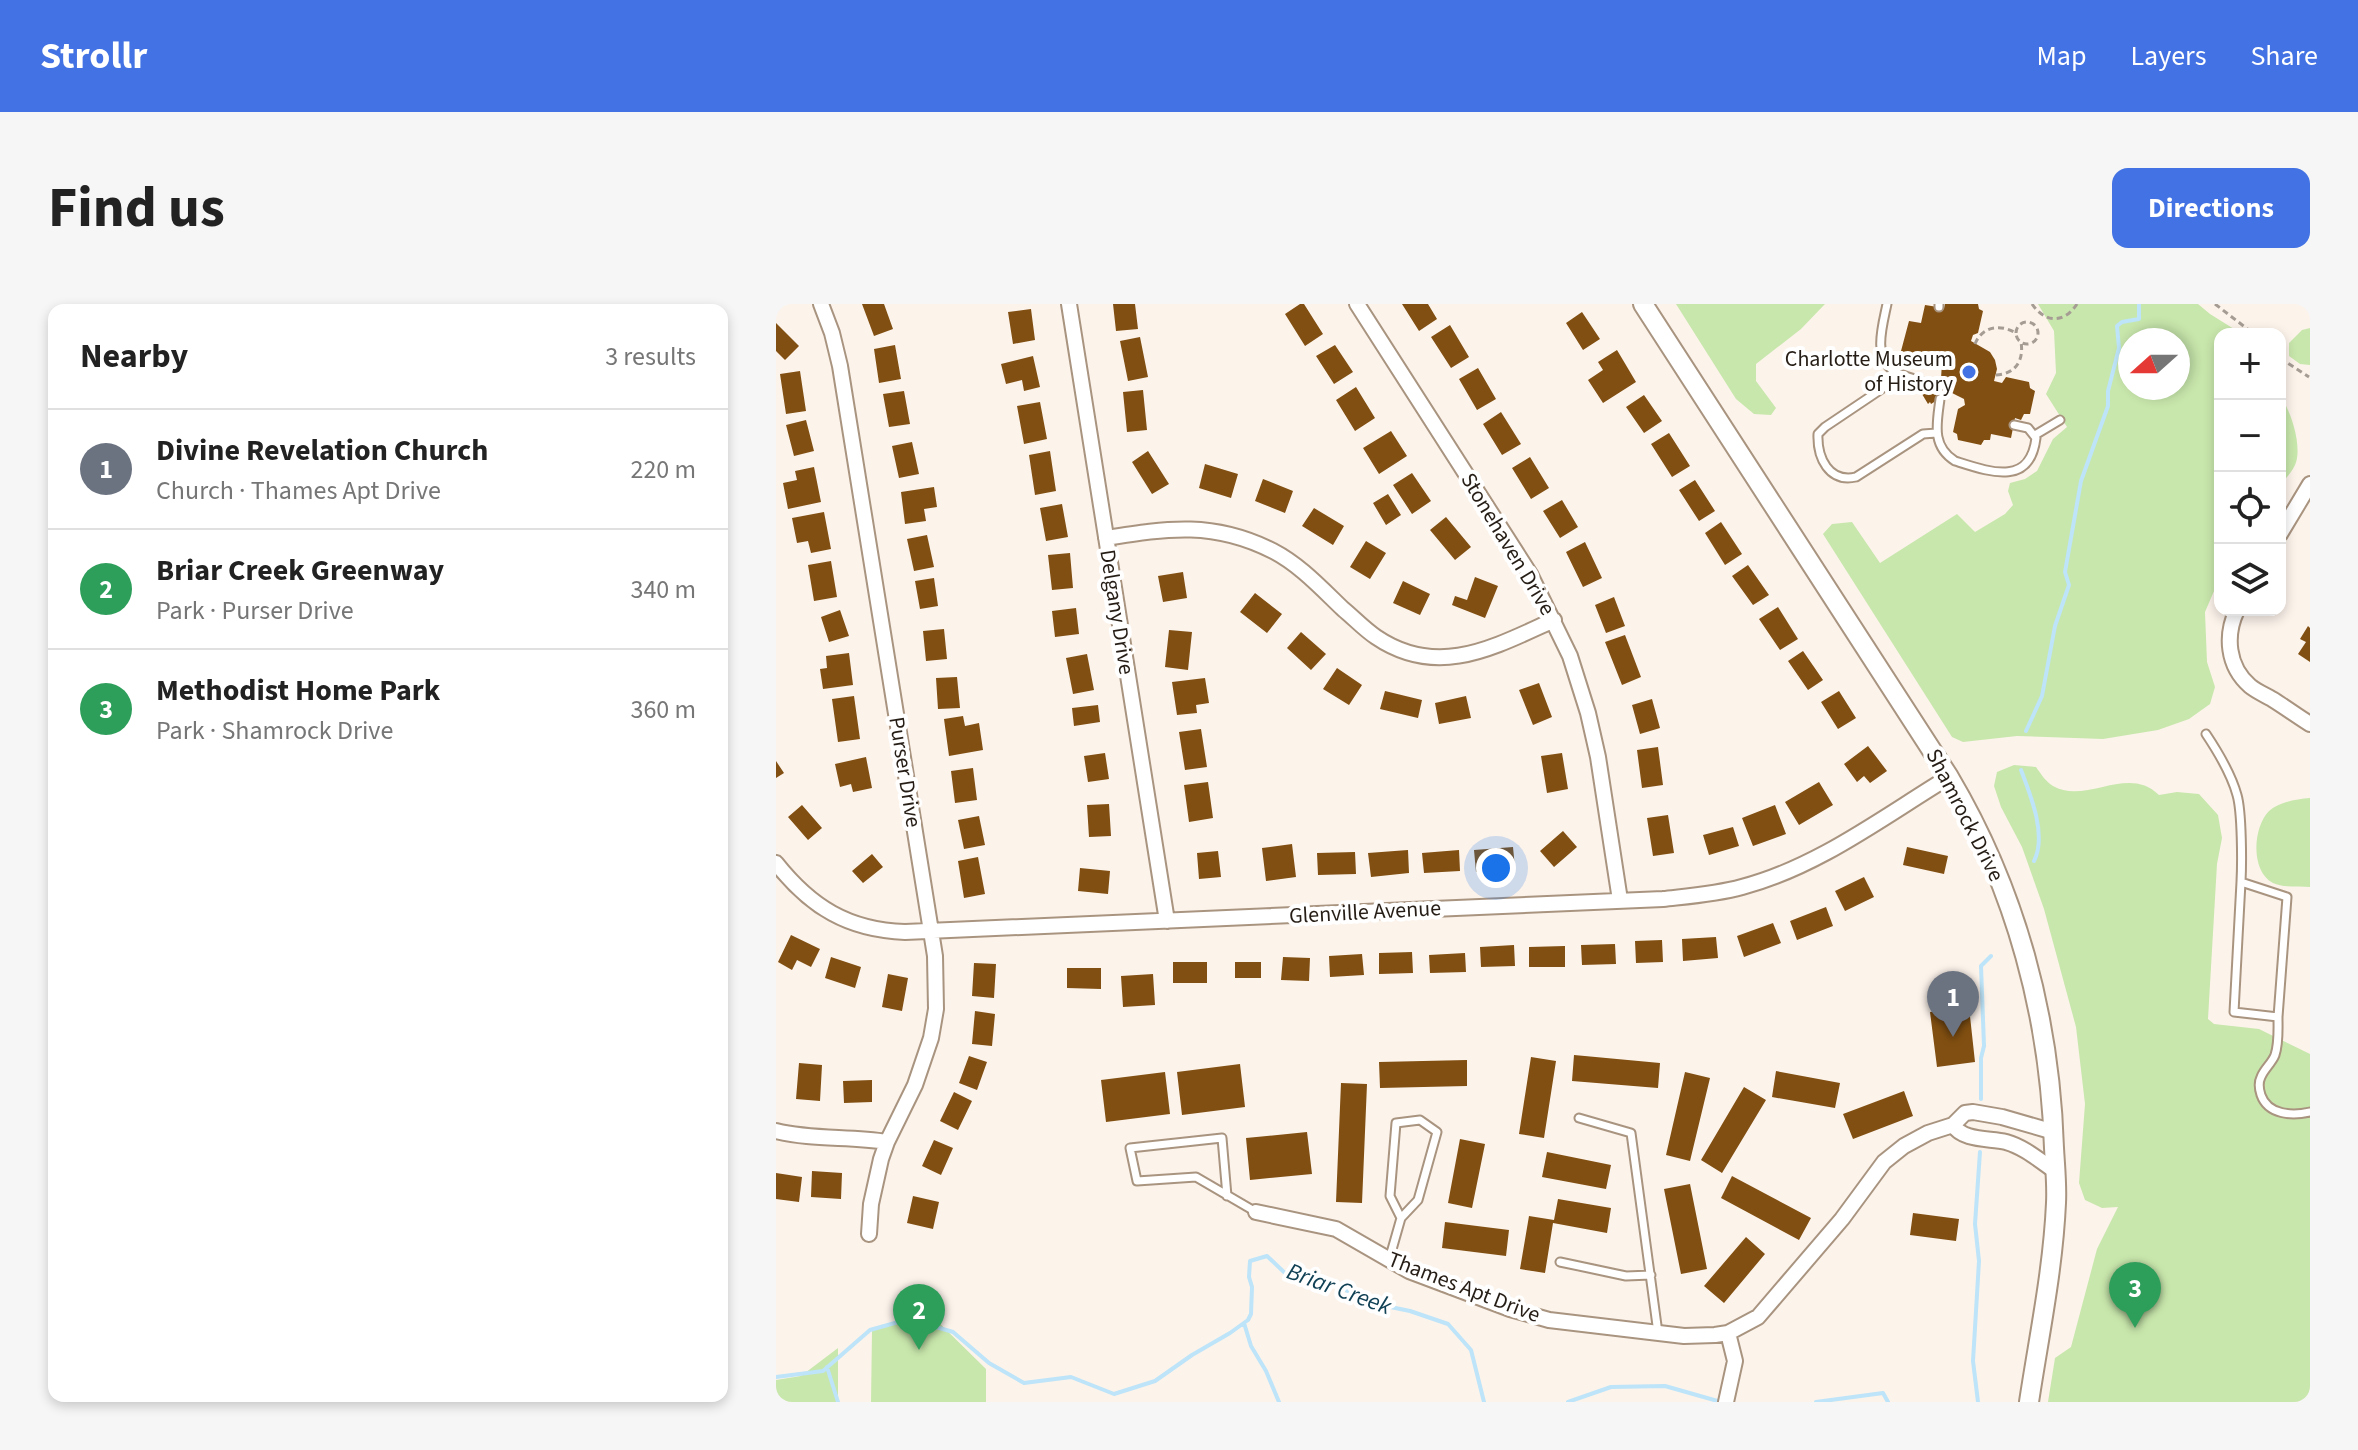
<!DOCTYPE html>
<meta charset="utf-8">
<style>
body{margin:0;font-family:"Source Sans 3",sans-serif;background:#f6f6f6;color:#222}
.controls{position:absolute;right:24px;top:24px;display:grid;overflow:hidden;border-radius:16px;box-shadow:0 4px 12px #0003}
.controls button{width:72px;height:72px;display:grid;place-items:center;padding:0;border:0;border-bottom:2px solid #e0e0e0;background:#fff;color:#222;font:40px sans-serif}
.compass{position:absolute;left:1342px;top:24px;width:72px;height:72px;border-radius:50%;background:#fff;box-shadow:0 4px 12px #0003;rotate:249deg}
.you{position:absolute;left:720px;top:564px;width:28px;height:28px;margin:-20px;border:6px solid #fff;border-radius:50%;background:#1a73e8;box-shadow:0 0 0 12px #1a73e833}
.badge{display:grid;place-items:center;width:52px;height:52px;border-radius:50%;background:#4272e3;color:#fff;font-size:26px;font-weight:700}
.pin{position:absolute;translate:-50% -66px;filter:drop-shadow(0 2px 4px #0008)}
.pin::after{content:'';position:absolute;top:42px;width:28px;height:24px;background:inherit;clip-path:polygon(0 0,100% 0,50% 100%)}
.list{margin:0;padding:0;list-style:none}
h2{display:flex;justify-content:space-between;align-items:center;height:104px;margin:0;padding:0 32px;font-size:34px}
h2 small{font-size:26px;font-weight:400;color:#767676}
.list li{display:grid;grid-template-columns:52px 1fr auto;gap:24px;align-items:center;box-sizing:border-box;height:120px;padding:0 32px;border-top:2px solid #e0e0e0}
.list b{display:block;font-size:30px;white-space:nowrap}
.list p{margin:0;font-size:26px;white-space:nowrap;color:#767676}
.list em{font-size:26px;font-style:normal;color:#767676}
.icon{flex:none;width:44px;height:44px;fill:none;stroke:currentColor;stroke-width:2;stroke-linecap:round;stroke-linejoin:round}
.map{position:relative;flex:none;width:1534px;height:1098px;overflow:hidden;border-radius:16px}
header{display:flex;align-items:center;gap:48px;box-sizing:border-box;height:112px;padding:0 40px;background:#4272e3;color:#fff}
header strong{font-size:38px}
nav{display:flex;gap:44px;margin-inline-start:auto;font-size:28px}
.intro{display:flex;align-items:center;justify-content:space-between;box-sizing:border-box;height:192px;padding:0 48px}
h1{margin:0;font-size:56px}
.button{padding:20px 36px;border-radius:16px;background:#4272e3;color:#fff;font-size:28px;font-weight:700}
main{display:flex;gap:48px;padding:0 48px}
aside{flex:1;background:#fff;border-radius:16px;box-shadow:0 4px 12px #0003}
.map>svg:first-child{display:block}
.green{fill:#c8e7ac;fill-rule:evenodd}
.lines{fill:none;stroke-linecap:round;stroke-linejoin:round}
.stream{stroke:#bde4f8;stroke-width:4}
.building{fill:#814f11}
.lane-casing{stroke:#a99480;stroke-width:11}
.street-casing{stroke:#a99480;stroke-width:18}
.secondary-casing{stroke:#a99480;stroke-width:22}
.path{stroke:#a59c94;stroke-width:3;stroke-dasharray:6 4;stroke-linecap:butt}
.lane{stroke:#fff;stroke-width:7}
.street{stroke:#fff;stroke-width:14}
.secondary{stroke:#fff;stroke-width:18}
.poi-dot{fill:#4272e3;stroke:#fff;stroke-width:3}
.labels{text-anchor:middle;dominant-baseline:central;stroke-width:8;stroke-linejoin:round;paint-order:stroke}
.poi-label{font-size:22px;fill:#261e16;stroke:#fff;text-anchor:end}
.street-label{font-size:22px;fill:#261e16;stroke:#fff}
.water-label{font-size:24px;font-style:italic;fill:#114155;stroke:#fff}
</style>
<header>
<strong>Strollr</strong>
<nav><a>Map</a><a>Layers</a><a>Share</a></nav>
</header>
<div class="intro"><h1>Find us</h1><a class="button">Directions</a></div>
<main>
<aside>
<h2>Nearby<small>3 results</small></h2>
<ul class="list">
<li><span class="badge" style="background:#6b7280">1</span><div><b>Divine Revelation Church</b><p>Church · Thames Apt Drive</p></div><em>220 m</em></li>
<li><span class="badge" style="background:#2e9e5b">2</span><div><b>Briar Creek Greenway</b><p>Park · Purser Drive</p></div><em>340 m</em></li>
<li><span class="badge" style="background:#2e9e5b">3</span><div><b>Methodist Home Park</b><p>Park · Shamrock Drive</p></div><em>360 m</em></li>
</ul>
</aside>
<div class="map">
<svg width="1534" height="1098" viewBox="0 0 1534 1098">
<rect width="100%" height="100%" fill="#fcf3eb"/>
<!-- green -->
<path class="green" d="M900,0H1049L1025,25L980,60V77L1000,104L995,111L978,110L960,95Z
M1262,0H1422L1434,10L1466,30H1444V273L1429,308L1431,358L1439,383L1434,400L1413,415L1382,426L1327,435L1241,432L1187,438L1176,433L1047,230L1056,220L1076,218L1104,259L1181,210L1199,228L1229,210L1237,201L1232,187L1234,179L1249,175L1261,167L1277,135L1291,123L1270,90L1280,69L1278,27ZM1354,36H1402V84H1354Z
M1534,24V61L1524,60L1513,52V39L1526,26Z
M1504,92C1515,106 1527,144 1519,161C1516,168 1509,175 1504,182Z
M1238,461L1260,463C1265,470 1270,478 1277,482C1310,501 1352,460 1383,491L1401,488L1423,490L1442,511L1446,534L1441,560L1432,715L1438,720L1483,725L1534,750V1098H1272L1279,1054L1295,1043L1321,945L1342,903L1326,904L1309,896L1303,879L1309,800L1300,723L1268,605L1246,543L1225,503L1218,482L1221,468Z
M1534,494V583C1523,582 1507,584 1497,579C1474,567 1477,523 1493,507C1504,498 1520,495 1534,494Z
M152,1008L210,1065V1098H95L96,1027Z
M62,1044V1098H0V1076L25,1072Z"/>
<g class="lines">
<!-- stream -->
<path class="stream" d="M1250,427L1266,392L1279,322L1293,281L1289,268L1305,177L1332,102V87L1343,44L1341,22L1346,18L1363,15V0
M1245,466C1255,492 1271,532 1258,557
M1205,795V754L1208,742L1205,662L1215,652
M468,1019L475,1042L490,1067L503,1098
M51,1063L62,1098
M0,1073L47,1067L94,1026L133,1015L177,1028L213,1059L248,1079L295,1073L338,1090L379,1077L416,1051L454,1029L472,1016L475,1010L476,983L473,973L474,957L491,952L510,970L537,980L560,979L585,997L634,1007L672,1020L695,1046L708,1098
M792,1098L835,1083L889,1082L945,1098
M1040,1098L1107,1089L1112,1098
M1202,1098L1197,1057L1203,957L1199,920L1204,848"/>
</g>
<!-- building -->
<path class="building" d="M86,0H108L117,25L98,32Z
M337,0H359L362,25L340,27Z
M524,0H528L547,30L529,42L509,10Z
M626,0H652L661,15L643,27Z
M1169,0H1202L1203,5L1207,7L1202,29L1197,31L1195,37L1214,48L1219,56L1221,65L1218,77L1226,79L1230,73L1253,78L1254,84L1259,87L1254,110H1248L1245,116L1239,114L1235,134L1215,130L1214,136H1208L1205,141L1182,136L1181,130L1177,128L1182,105L1189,101L1188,95L1174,88L1155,100L1154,98L1152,100L1146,90L1148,89L1146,87L1165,75L1166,58L1157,56L1154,61L1130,56V50L1125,47L1133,17L1145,19L1149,1L1168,4Z
M255,5L259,36L237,40L232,8Z
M806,8L824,35L807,46L790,19Z
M0,19L23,42L9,56L0,47Z
M674,21L693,53L675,64L655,33Z
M364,33L372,73L352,77L344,37Z
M119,41L125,75L103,79L98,45Z
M559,41L577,68L558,80L540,52Z
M841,46L860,78L827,99L812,76L827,66L822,58Z
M257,52L264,83L248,87L246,76L230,80L225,60Z
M702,64L720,95L701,106L683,75Z
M24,67L30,107L10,110L4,70Z
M580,83L599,114L579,127L560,96Z
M367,86L371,126L351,128L347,88Z
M128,87L134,120L113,123L107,90Z
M868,91L886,117L868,129L850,103Z
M264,98L271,135L248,140L241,102Z
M725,108L745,140L726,151L707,120Z
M30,116L38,147L18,152L10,121Z
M615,127L631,152L603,170L587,144Z
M893,129L914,162L896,173L875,140Z
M136,138L143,170L123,174L116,142Z
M274,147L280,187L259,191L253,151Z
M372,147L393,180L376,190L356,158Z
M754,153L773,184L755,195L736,164Z
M429,160L462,170L455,194L423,184Z
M38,163L45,198L12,205L7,179L21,176L19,167Z
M636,169L655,197L636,210L617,181Z
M487,175L517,187L509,209L479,197Z
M919,176L939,207L923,217L903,186Z
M158,183L161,203L148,205L150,217L129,220L125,188Z
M612,190L625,211L610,221L597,199Z
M786,196L802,223L784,234L767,207Z
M286,200L292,233L270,237L264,204Z
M538,204L568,222L557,241L526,222Z
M48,208L55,245L35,249L32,237L21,239L16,214Z
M670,213L695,243L679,256L654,226Z
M945,218L966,250L949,261L929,229Z
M151,231L158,263L138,267L131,235Z
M590,237L610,249L594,275L574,263Z
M809,238L826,274L807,283L790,248Z
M294,249L297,284L276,286L272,251Z
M55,257L61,293L38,297L32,261Z
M972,261L993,291L977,301L956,272Z
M407,268L411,294L387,298L382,272Z
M699,273L722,282L709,314L676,301L679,292L691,296Z
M158,274L162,302L144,305L139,277Z
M627,277L654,290L644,311L617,299Z
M479,289L506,310L491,329L464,308Z
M838,293L849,322L830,329L819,301Z
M1002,303L1022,335L1004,346L983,315Z
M300,304L303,330L279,333L276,307Z
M64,306L73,332L53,338L45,313Z
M1532,322L1534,324V358L1522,350L1530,338L1524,335Z
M168,325L171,355L150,357L147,327Z
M393,326L416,328L412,366L389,363Z
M525,328L550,350L535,366L511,344Z
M849,331L865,373L846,381L829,338Z
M1027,347L1047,376L1032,386L1012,357Z
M73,349L77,381L47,385L44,365L51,364L50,352Z
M311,350L318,386L297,390L290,354Z
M561,364L586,381L573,401L547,385Z
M181,373L184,404L162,405L160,374Z
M429,374L433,399L420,401L421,409L401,411L396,378Z
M763,379L776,413L757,421L743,386Z
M609,387L646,396L642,414L604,405Z
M1063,387L1080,414L1062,425L1045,398Z
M78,392L84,435L62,438L56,395Z
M690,392L695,414L663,420L659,399Z
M876,395L884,424L864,430L856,401Z
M322,401L324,418L298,422L296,404Z
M187,412L189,422L203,419L207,446L173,452L168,415Z
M425,425L431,463L409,466L403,428Z
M1092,442L1111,467L1094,479L1088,472L1081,478L1068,460Z
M882,443L887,481L866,484L861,446Z
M329,449L333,475L312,478L308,452Z
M786,449L792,485L771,489L765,452Z
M90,453L96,484L77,488L75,480L64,483L59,460Z
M0,457L8,469L0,474Z
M197,464L201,496L179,499L175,467Z
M432,478L437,514L413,518L408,481Z
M1043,478L1057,501L1023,521L1009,498Z
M333,500L335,532L313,533L311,501Z
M26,501L46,524L32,536L12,513Z
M999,501L1010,530L977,542L966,514Z
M892,511L898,549L877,552L871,514Z
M203,512L209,541L188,545L182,516Z
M957,523L963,542L933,551L927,531Z
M787,527L801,543L778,563L764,547Z
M516,540L520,573L490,577L486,544Z
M737,543L739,564L700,568L698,546Z
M1131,543L1172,552L1168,570L1127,561Z
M632,546L633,569L595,573L592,549Z
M683,546L684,567L648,569L646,549Z
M442,547L445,573L423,575L421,549Z
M579,548L580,570L542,571L541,549Z
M96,550L107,563L87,579L76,567Z
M202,553L209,590L188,594L182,557Z
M304,564L334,567L332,590L302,587Z
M1088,573L1098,593L1069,607L1059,587Z
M1050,603L1057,622L1021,636L1014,617Z
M997,619L1005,639L968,653L961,632Z
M15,631L44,645L35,663L21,656L16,666L2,658Z
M940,633L942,654L907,657L906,635Z
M886,636L887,658L860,659L859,637Z
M839,640L840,660L806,661L805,641Z
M738,641L739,662L705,663L704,643Z
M789,642V663H753V643Z
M636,648L637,669L603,670V649Z
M689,649L690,668L654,669L653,651Z
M586,650L588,671L554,673L553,652Z
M55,653L85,663L79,684L49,674Z
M507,653L534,654L533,677L505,676Z
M397,658H431V679H397Z
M459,658H485V674H459Z
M198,659L220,660L218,694L196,692Z
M291,664H325V685L291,684Z
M112,670L132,674L126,707L106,703Z
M377,670L379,701L347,703L345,672Z
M1193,703L1199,758L1161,763L1154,708Z
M199,707L219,710L216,742L196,740Z
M798,751L884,759L882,784L796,777Z
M193,752L211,758L201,786L183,779Z
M755,753L780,757L768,834L743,830Z
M691,756V782L604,784L603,758Z
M23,759L46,761L44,797L20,795Z
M464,760L469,803L406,811L401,768Z
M1000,767L1064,779L1059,804L996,793Z
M389,768L394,810L330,818L325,776Z
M909,768L934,774L914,857L890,851Z
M96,776V798L68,799L67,777Z
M565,779L591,780L586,899L560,898Z
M968,783L990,796L946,869L925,856Z
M1128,787L1137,812L1077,835L1067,810Z
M178,788L196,797L182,826L164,817Z
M531,828L536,870L474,876L470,834Z
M684,835L709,840L696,904L672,899Z
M158,836L177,844L165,871L146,862Z
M771,848L835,861L830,885L766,873Z
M36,867L66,869L65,895L35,893Z
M0,869L26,873L23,898L0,895Z
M956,872L1035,914L1023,936L945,894Z
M914,880L931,965L905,970L888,885Z
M137,892L163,898L157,925L131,919Z
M782,895L835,904L831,929L777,919L769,969L744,965L753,912L778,916Z
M1137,909L1183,915L1180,937L1134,931Z
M669,918L733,926L730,952L666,944Z
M970,933L989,950L948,999L928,982Z"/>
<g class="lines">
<!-- lane casing -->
<g class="lane-casing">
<path id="lane" d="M1111,0C1107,20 1096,54 1118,67C1130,74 1144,75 1155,82
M1163,3V0
M1120,69L1113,80L1049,123L1042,130C1041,154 1053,179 1080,173L1147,130L1160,129
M1164,95C1161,119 1155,142 1179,157C1214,168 1254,183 1260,134L1252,124L1238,121
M1259,131L1284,116
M1430,430C1442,448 1455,469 1461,491C1466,508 1466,559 1465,578L1458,708L1502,713L1511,593L1465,578
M1502,713C1502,726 1503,739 1499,751C1496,759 1488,765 1485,773C1482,779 1483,785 1485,791C1492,811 1516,812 1534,808
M803,814L855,829L882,1029
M451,892L446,834L354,844L361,877L420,873L480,908
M613,956L625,914L642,896L661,828L644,816L620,819L614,892L625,914
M784,958L850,972L875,971"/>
</g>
<!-- street casing -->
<g class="street-casing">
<path id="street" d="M45,0L56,29L64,62L159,652L160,705L155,734L139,781L111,838L105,855L95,900L93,930
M293,0L391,617
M581,0L754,270L794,352L812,409L822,453L844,596
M1504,230L1534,180
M330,234C392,224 438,217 497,247C524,261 545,284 567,305C578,314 588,325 600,333C662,375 718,343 778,316
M1461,306C1449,331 1451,362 1474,382C1480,387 1489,391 1496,395C1509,403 1521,412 1534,420
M0,559C35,603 72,626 129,628L887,595C914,592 941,590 966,583C1042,563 1107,513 1173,473
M1177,821C1187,837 1213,834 1230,838C1248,843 1263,856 1279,867
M0,827C36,836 74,832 111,838
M480,908L560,925L633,967L734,1005L773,1016L908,1032L939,1031L952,1029L982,1013L1066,915L1108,858L1128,842L1152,829L1177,821L1189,809L1197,808L1226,813L1278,828
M950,1098L959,1057L952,1029"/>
</g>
<!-- secondary casing -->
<g class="secondary-casing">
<path id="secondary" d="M867,0L1173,473C1240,586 1274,713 1278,844C1279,862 1281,881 1280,899C1277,966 1263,1032 1253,1098"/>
</g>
<!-- path -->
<path class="path" d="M1256,0C1269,19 1288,20 1301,0
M1439,0L1478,30
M1240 29a11 11 0 1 1 22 0a11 11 0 1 1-22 0Z
M1199,40C1206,22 1225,20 1240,29
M1504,54L1533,73
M1220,71C1240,70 1248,56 1245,38"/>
<!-- lane -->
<use href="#lane" class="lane"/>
<!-- street -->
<use href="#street" class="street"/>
<!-- secondary -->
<use href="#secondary" class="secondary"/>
</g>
<!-- markers -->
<circle class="poi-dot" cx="1193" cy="68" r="8"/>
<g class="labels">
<!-- poi labels -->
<g class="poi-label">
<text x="1177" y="55">Charlotte Museum<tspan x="1177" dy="25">of History</tspan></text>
</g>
<!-- street labels -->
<g class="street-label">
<text transform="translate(732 240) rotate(59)">Stonehaven Drive</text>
<text transform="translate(341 308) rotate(81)">Delgany Drive</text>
<text transform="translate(129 468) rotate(81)">Purser Drive</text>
<text transform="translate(1189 511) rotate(63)">Shamrock Drive</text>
<text transform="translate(589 608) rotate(-3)">Glenville Avenue</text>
<text transform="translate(688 983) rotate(21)">Thames Apt Drive</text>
</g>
<!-- water labels -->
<g class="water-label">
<text transform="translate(563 985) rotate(20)">Briar Creek</text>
</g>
</g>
</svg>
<div class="controls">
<button>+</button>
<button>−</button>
<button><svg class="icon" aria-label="locate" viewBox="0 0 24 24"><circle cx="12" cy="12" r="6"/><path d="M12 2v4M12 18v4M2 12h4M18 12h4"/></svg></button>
<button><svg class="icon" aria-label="layers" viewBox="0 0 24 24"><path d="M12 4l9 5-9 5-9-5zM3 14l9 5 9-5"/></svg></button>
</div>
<svg class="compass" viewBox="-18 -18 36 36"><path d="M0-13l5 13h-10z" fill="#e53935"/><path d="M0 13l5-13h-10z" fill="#767676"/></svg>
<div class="you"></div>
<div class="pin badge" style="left:1177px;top:733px;background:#6b7280">1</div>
<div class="pin badge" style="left:143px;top:1046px;background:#2e9e5b">2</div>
<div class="pin badge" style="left:1359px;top:1024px;background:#2e9e5b">3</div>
</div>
</main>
